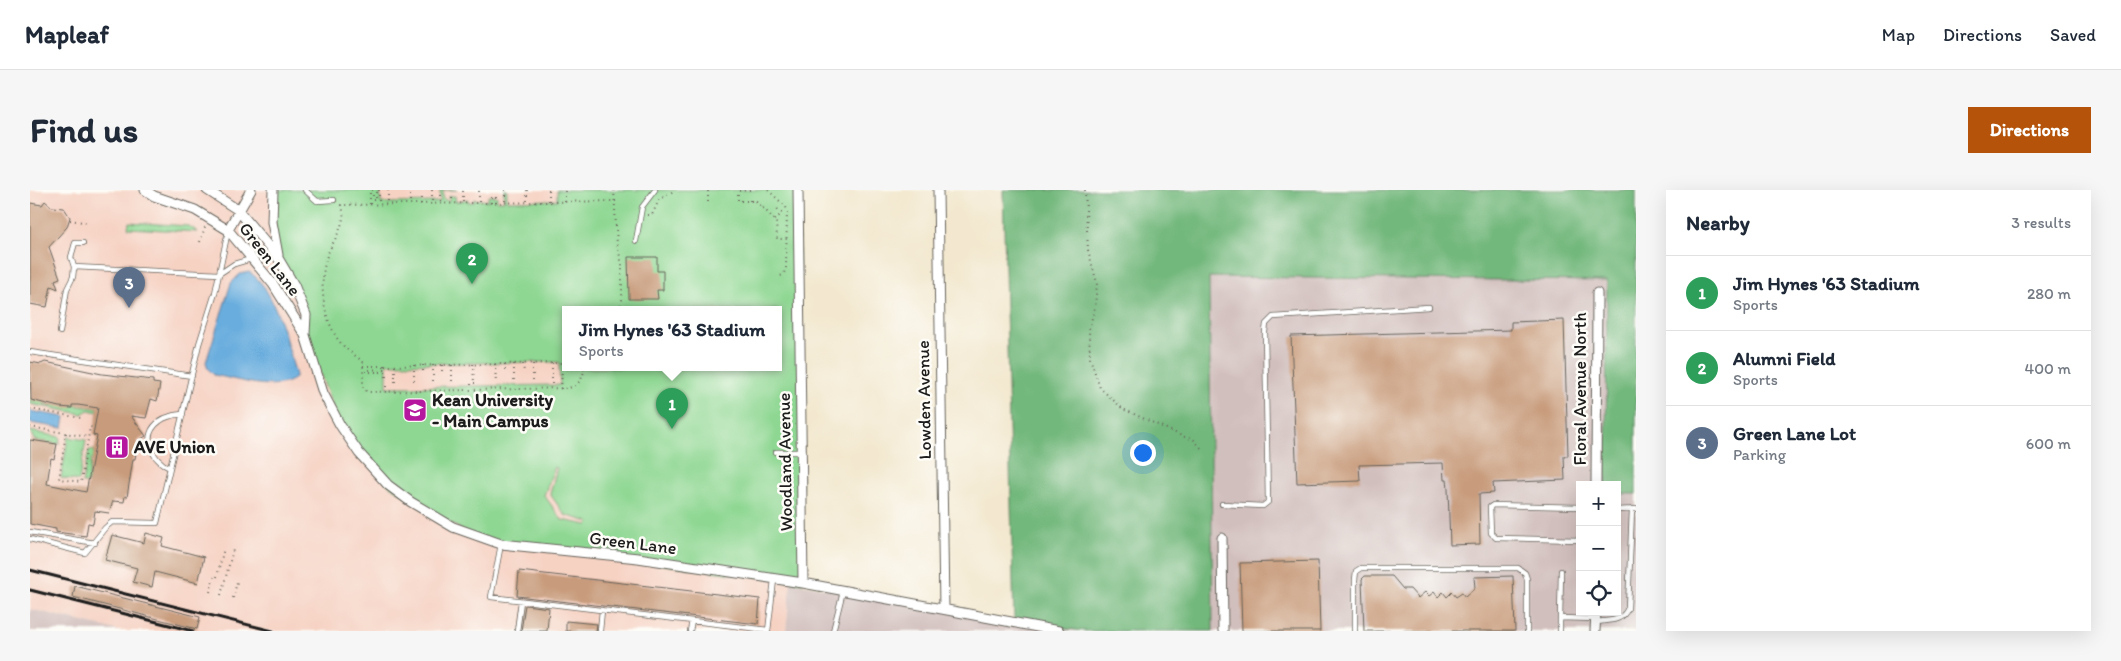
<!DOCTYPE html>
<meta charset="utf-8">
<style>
body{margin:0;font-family:Itim,sans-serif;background:#f6f6f7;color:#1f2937}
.controls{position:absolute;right:15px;bottom:15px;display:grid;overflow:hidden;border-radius:0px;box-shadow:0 5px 20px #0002}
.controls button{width:45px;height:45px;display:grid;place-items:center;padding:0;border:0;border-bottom:1px solid #e0e1e3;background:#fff;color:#1f2937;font:25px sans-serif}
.you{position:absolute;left:1112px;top:262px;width:18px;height:18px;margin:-12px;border:4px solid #fff;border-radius:50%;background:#1a73e8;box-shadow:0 0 0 8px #1a73e833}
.badge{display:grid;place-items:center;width:32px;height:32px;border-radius:50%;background:#b45309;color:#fff;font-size:16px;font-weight:700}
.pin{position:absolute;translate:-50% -41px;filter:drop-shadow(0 1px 2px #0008)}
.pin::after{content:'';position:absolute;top:26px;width:18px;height:15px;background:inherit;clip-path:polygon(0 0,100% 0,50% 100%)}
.popup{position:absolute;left:532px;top:116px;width:220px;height:65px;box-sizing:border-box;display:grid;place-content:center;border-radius:0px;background:#fff;filter:drop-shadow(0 1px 4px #0005);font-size:16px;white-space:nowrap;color:#747a83}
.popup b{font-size:19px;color:#1f2937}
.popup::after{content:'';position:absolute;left:50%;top:100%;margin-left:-10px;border:10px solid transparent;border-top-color:#fff}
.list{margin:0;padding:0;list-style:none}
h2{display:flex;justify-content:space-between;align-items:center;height:65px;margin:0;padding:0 20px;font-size:21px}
h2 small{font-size:16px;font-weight:400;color:#747a83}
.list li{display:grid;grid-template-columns:32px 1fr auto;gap:15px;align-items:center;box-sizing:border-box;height:75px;padding:0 20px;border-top:1px solid #e0e1e3}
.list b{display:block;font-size:19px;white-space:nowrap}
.list p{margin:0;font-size:16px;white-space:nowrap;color:#747a83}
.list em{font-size:16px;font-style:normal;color:#747a83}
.icon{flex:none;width:28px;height:28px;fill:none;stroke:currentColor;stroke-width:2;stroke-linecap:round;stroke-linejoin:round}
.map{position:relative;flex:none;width:1606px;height:441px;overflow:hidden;border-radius:0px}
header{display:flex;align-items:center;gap:30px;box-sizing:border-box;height:70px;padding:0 25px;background:#fff;border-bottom:1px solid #e0e1e3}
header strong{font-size:24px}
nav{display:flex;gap:28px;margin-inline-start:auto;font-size:18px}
.intro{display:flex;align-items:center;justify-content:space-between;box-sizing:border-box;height:120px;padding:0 30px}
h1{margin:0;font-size:35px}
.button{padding:12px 22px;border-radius:0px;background:#b45309;color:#fff;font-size:18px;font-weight:700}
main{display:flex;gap:30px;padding:0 30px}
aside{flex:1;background:#fff;border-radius:0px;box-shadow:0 5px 20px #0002}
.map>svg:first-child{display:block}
.built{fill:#f6d2c3;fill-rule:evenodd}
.industrial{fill:#d1bfbd}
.green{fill:#8ed792;stroke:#557a57;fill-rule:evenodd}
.forest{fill:#72b87c;stroke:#476a4c}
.water{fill:#69adde;stroke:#42647d}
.building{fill:#c89b7c}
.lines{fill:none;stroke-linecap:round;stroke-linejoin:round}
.service-casing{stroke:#67635b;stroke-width:6}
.minor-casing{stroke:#67635b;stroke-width:11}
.path{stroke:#67635b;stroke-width:2;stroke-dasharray:1 4;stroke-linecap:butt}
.service{stroke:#fff;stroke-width:4.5}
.minor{stroke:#fff;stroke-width:9}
.rail{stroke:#1c1c1c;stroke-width:3}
.labels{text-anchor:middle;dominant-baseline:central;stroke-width:5;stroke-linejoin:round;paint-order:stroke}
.street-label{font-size:18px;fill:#1c1c1c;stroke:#fdfcf7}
.poi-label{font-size:18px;font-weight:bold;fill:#1c1c1c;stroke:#fdfcf7;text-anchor:start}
</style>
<header>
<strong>Mapleaf</strong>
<nav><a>Map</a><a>Directions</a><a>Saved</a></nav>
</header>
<div class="intro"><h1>Find us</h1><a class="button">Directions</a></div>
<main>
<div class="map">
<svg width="1606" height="441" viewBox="0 0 1606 441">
<rect width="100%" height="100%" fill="#fdfcf7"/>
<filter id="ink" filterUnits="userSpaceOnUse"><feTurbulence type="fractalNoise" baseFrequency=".02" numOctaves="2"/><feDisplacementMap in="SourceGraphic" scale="10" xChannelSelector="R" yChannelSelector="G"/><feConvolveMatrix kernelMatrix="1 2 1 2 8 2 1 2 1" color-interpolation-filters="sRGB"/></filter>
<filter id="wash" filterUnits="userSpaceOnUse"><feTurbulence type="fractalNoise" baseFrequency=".0096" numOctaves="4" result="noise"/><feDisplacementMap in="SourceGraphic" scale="20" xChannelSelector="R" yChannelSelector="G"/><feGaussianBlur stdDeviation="1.12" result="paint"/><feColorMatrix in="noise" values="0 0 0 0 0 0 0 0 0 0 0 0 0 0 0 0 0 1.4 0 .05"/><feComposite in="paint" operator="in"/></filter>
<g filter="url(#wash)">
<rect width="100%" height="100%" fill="#f3e8cf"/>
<!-- built -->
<path class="built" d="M0,0H768L761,393L756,441H90L0,419ZM536,120H748V178H536Z"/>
<!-- industrial -->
<path class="industrial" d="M1179,87L1577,91L1576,295H1550V422H1587V304H1606V441H1183Z
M761,392L984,433L1055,441H756Z
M0,419L90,441H0Z"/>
<!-- green -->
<path class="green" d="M243,0H350L351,13L410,12V0H427H413V9L419,11V6H425L426,12L438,9V12H444V9L458,11V6H467V11H474V0H477V11L527,10V0H768L773,393L471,354L437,343L358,295L310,235L275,145L276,125L248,68ZM536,120H748V178H536ZM529,172L530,195L357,197V174ZM525,277L527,278L520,304L535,325L559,332L558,335L532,330L514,305Z
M99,32L159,36L168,42L98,38Z
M0,209L15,212V215L42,217V215L71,219L68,222L58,220L52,224L0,214Z
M0,241L30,247L29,254L4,250Z
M38,247L56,250L49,291L31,288Z
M59,260H64V270L61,269L58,293H52Z"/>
<!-- forest -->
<path class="forest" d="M973,0H1606V304H1587V295H1576L1577,91L1179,87L1183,441H1055L984,433Z"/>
<!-- water -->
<path class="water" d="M219,82C246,98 257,156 266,185L265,188C246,203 206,189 184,185L178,179L176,172L201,93L210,84Z
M0,221L35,227L33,238L0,233Z"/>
<g id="blocks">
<!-- building -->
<path class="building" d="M15,11L22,17L34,18L40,27L37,37L19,57L30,88L25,90L28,99L21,96L17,117L0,114V13L12,15Z
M598,67H627V81H633V100H627L628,109H599Z
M1534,130L1538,266H1534L1535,290L1463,293L1464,303L1449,304L1450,354L1420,355L1418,299L1417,290H1414L1413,273L1329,275L1330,291L1267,293L1261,146L1481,140V132Z
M0,172L11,174L15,172L72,184L123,190V193L130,194L127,211L121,209L116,228L101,226L116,246L108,251L105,269H103L97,307L95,306L94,312L83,311L79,323L65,321L63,334L58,333L56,346L26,342V339L0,334V250L27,254L24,269L21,268L17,294L56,302L67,246L63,245L68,218L48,215H42V218L29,217L1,210Z
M116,343L134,348L132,356L174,367L168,393L125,382L122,397L103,392L107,378L75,370L82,345L114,353Z
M1288,371L1290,441H1212L1210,373Z
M489,381L730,409L728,434L487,406Z
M1335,386H1362L1373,399H1380L1388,408L1395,402L1399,406L1404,402L1408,407L1413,402L1417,407L1422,402L1426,407L1432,403L1435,407L1445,398L1444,387L1483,386L1485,441H1334L1332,389Z
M45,396L170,427L167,439L43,407Z
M495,415L519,418L517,441H491Z
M536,431L567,434L566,441H536Z"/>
</g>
</g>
<g filter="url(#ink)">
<use href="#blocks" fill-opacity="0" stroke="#67635b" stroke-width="1"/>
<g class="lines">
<!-- service casing -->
<g class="service-casing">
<path id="service" d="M275,0L287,11L304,10
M606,51L612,17L625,0
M44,77L189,84L204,74L221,69
M30,142L37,99L43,87L44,77L41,67L45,53H53
M0,162L162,186
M746,262H771
M140,278C121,270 110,245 130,231C136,226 145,225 153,224
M1192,314L1233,316L1238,312L1235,142L1236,134L1243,127L1399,117
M1550,317L1463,315L1460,317L1461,343L1466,348L1550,350
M1587,320L1606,319
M0,342L65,353
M0,349L55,363L75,338L82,332L127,333L169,154L185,103L198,41
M471,354L461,407L738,440
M1531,381L1530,428L1566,429
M1530,428V441
M1565,432C1580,430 1592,432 1598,418L1602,319
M487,441L491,411
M570,441L572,420
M660,441L662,431
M738,441L744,390
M803,441L813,401
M1325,441V390L1326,381L1331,378H1488L1495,383L1497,389V441"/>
</g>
<!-- minor casing -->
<g class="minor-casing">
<path id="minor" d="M115,0L124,6L165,20L198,40L243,94L275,145L293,203L310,235L329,263L358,295L381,312L423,337L471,354L608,368L773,393L1029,441
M177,0L208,20L248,68L264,95L276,125L275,144
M243,0L242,32L248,65
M768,0L773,393
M908,0L914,419
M198,40L221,0
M1566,295L1567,103
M1192,348L1193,441
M1565,441L1566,422"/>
</g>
<!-- path -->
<path class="path" d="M349,0V14
M358,0V14
M380,0V14
M402,0V14
M411,0V13
M475,0V13
M497,0V12
M519,0V12
M584,0L587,55L592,74V110L589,120
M720,0L708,1V11H726L746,31L747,49H757
M738,0L756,17L757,21L756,79L753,85L747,87
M1055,0L1058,60L1067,93L1065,117L1059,139L1060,168L1070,198L1093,219L1152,246L1164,250L1173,260
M433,1V13
M449,1V13
M461,7V13
M422,8V13
M720,11V6
M535,12V0
M678,12V0
M466,13V5
M340,14V1H343V10H346V0
M391,14V8
M732,17L735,13
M618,25H622L629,10L645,0
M40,30L59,33
M745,30L752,23L746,18
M170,52L175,37
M522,173V194
M443,174L444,193
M465,174L466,194
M475,174V182
M484,174V194
M493,174L494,182
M503,174V194
M384,175V195
M393,175V183
M403,175V195
M412,175V183
M422,175V195
M333,176H355
M365,176V196
M554,178C554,188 548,196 538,198L337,202L333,198V172C324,164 314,159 307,148C293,126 289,95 296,69C300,54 320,31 311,15L586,11
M441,195V193H446V195
M531,199L532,179L550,178
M356,202V182H336V180L356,179L355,176L531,173V176H536
M0,219L51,228
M0,237L58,247
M36,243L29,289L51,292L60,237L64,238
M187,387L194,358
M180,402L184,387
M191,405L203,360
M203,408L207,392"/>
<!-- service -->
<use href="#service" class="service"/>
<!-- minor -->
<use href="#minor" class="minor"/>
<!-- rail -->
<path class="rail" d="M0,380L243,441
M0,400L163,441"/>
</g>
</g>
<!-- icons -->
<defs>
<g id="university-square" transform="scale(1.25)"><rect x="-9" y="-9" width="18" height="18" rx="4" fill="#b5179e" stroke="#fdfcf7"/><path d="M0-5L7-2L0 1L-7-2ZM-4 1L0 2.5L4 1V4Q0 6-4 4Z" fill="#fff"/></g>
<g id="building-square" transform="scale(1.25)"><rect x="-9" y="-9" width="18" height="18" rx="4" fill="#b5179e" stroke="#fdfcf7"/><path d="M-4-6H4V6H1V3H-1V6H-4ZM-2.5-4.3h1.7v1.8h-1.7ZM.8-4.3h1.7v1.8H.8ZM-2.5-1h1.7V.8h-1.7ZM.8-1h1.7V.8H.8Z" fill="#fff"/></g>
</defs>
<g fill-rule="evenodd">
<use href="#university-square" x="385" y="220"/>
<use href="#building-square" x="87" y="257"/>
</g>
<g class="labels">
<!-- street labels -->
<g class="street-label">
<text transform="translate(240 69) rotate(52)">Green Lane</text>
<text transform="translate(1550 199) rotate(-90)">Floral Avenue North</text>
<text transform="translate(894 210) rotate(-91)">Lowden Avenue</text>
<text transform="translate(755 272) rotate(-91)">Woodland Avenue</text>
<text transform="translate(603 353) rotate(7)">Green Lane</text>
</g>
<!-- poi labels -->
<g class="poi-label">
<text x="402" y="210">Kean University<tspan x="402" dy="21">- Main Campus</tspan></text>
<text x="104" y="257">AVE Union</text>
</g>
</g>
</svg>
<div class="controls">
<button>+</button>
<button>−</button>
<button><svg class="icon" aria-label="locate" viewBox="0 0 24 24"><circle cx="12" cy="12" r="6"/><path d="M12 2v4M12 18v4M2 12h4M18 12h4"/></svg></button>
</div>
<div class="you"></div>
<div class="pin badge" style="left:642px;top:239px;background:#2e9e5b">1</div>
<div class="popup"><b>Jim Hynes '63 Stadium</b>Sports</div>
<div class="pin badge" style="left:442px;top:94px;background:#2e9e5b">2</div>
<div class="pin badge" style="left:99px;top:118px;background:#5c6f8a">3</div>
</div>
<aside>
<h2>Nearby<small>3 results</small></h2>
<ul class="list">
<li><span class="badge" style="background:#2e9e5b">1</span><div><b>Jim Hynes '63 Stadium</b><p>Sports</p></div><em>280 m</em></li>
<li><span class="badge" style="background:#2e9e5b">2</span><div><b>Alumni Field</b><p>Sports</p></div><em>400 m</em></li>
<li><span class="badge" style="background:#5c6f8a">3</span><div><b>Green Lane Lot</b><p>Parking</p></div><em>600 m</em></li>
</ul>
</aside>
</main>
